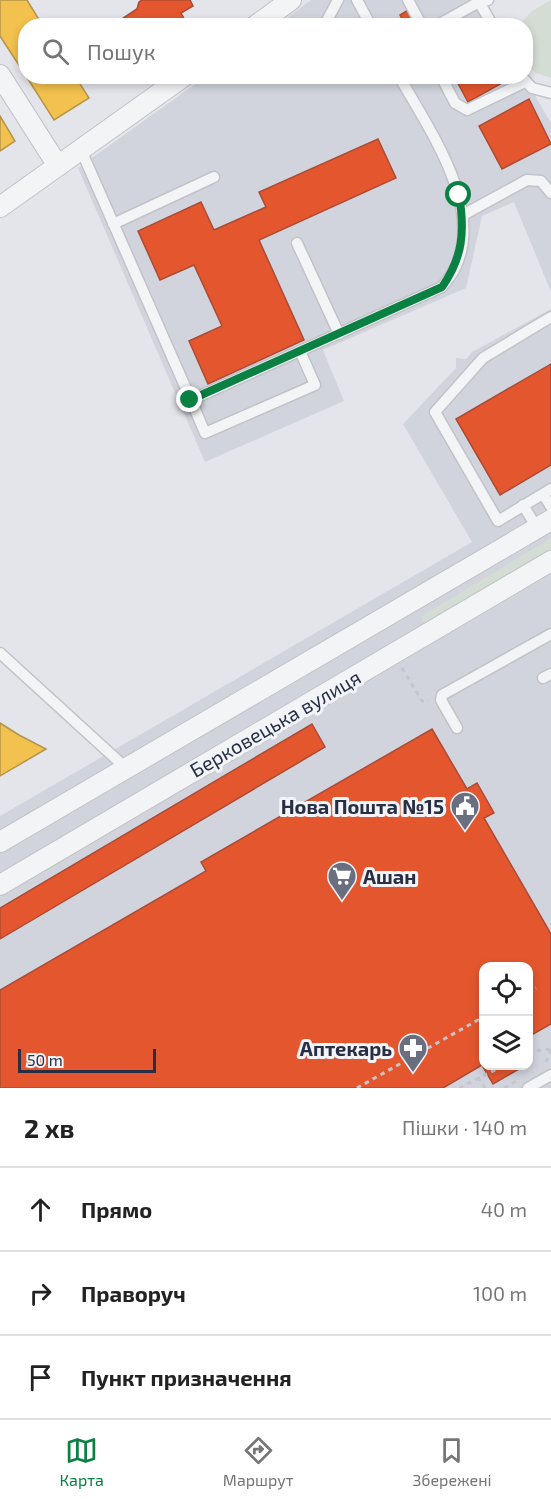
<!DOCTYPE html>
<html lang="uk">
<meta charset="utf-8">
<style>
body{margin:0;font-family:"Exo 2",sans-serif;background:#f6f6f6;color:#222}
.controls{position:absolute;right:18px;bottom:18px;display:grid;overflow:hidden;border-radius:12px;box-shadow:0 3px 9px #0003}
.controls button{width:54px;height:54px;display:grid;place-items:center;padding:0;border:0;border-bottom:2px solid #e0e0e0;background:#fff;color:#222;font:30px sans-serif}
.scale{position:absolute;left:18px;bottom:15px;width:138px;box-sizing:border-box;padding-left:6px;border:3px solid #282f45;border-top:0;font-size:16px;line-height:21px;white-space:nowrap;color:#282f45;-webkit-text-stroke:4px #f2f4f8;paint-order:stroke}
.stop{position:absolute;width:18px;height:18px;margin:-14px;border:4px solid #0b8043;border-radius:50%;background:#fff}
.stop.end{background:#0b8043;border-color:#fff;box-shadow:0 2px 6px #0008}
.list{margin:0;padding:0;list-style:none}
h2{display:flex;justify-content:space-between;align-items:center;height:78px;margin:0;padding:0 24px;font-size:26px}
h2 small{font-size:20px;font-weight:400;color:#767676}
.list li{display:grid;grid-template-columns:39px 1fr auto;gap:18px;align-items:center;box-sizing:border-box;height:84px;padding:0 24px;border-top:2px solid #e0e0e0}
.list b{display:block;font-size:22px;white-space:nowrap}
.list em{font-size:20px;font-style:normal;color:#767676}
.icon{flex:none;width:33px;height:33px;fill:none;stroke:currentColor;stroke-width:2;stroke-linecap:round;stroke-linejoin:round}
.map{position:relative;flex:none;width:551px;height:1088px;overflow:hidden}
.search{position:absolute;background:#fff;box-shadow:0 3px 9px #0003;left:18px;right:18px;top:18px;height:66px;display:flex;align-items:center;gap:15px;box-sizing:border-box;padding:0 21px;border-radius:24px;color:#767676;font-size:22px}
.sheet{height:330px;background:#fff}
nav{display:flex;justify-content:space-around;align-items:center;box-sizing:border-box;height:84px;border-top:2px solid #e0e0e0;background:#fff;font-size:16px;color:#767676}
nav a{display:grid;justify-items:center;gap:3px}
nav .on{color:#0b8043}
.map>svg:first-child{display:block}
.built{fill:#d2d4dd;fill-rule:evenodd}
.green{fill:#d3ddd4}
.homes{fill:#f2c14e;stroke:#b5954b;stroke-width:1.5}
.shops{fill:#e4572e;stroke:#ac4b35;stroke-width:1.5}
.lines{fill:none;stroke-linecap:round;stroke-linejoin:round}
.service-casing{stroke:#c2c3c8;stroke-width:13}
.minor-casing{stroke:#c2c3c8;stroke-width:22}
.path{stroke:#c5c6cc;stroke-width:3;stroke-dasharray:4.5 4.5;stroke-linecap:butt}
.service{stroke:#f3f4f6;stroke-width:10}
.minor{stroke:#f3f4f6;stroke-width:20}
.route{stroke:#0b8043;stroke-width:8}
.labels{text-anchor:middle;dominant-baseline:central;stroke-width:6;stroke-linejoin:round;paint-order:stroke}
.street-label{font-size:20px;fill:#282f45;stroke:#f2f4f8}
.poi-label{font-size:20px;font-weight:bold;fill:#282f45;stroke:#f2f4f8;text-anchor:end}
</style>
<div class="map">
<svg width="551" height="1088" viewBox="0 0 551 1088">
<rect width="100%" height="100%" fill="#e4e5ea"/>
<!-- built -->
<path class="built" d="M311,0H480L495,26H276Z
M205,77H524L551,123V292L514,202L482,216L466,288L323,350L344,401L205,462L78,168Z
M551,309V1088H0V816L472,542L403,424L456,368V358L466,359L472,352ZM484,966H528V1066H484Z"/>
<!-- green -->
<path class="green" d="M551,0V78L536,73L527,65L526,26L519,25L532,11Z
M551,538V550L427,622L423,621L422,616Z"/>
<!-- homes -->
<path class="homes" d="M0,0H27L43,26H26V76L0,36Z
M26,76H75L89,98L54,120Z
M0,116L15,141L0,151Z
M0,723L19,735L46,749L0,776Z"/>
<!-- shops -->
<path class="shops" d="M142,0H190L193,6L181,13L188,26H111L137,9L139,2Z
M408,10L415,22L406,26L400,15Z
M454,76H510L511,78L468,102Z
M529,99L551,144L502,169L479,126Z
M378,139L396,178L259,240L304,340L208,384L189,341L222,326L194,265L160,280L138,231L201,202L214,230L266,207L259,192Z
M551,364V465L500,495L456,419Z
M312,724L325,747L0,939V908Z
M432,729L467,789L477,783L494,813L484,818L551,934V1024L528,1037V966H484V1066H524L493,1084L482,1065L443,1088H0V990L206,871L201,862Z"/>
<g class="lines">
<!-- service casing -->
<g class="service-casing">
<path id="service" d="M357,0L371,26
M408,0L422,26
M488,0L479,2L493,26
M324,26L338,0
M436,26L479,2
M441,76L455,103L467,110L525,82
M522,77L532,88L551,93
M81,150L191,400L442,287C446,281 452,275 455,268C485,207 428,128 399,76
M463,215L527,180L541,181L551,193
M113,224L214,177
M297,243L339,334
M551,317L483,358L435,412L498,521L551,489
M191,400L205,433L315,385L300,351
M543,494L551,507
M523,505L537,528
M0,653L126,768
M543,678L551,674
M457,728L441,700L442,695L551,634
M528,1088L551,1075"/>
</g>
<!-- minor casing -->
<g class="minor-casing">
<path id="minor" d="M255,26L291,0
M0,75L58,166
M0,207L184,76
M0,842L551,520
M0,885L551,561"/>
</g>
<!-- path -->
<path class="path" d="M402,668L422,701H429
M528,993L536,988
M528,1052L551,1049
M546,1062L551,1049
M478,1077L485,1088
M357,1088L478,1020L484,1029
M459,1088L503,1066
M504,1088L516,1081"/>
<!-- service -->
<use href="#service" class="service"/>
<!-- minor -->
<use href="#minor" class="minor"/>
</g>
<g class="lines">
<!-- route -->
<path class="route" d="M190,400L442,287C463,257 465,231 459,195"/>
</g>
<!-- icons -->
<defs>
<g id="civic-pin" transform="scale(1.5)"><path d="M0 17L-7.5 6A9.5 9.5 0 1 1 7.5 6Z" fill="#6a6f7f" stroke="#f2f4f8"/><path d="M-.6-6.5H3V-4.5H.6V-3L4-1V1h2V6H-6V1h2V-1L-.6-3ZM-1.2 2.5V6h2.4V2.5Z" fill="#fff"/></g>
<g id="supermarket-pin" transform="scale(1.5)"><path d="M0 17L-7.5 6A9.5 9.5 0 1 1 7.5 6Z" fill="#6a6f7f" stroke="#f2f4f8"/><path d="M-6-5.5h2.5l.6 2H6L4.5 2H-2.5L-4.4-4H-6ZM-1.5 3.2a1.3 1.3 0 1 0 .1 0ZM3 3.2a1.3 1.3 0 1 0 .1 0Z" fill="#fff"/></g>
<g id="pharmacy-pin" transform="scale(1.5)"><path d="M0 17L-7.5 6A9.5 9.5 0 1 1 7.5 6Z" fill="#6a6f7f" stroke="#f2f4f8"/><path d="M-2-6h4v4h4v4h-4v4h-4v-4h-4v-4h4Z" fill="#fff"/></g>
</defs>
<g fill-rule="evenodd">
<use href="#civic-pin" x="465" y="806"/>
<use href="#supermarket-pin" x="342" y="876"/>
<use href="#pharmacy-pin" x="413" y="1048"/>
</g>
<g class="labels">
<!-- street labels -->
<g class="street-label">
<text transform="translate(275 723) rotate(-30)">Берковецька вулиця</text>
</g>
<!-- poi labels -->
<g class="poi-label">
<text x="444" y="806">Нова Пошта №15</text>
<text x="363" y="876" text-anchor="start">Ашан</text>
<text x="392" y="1048">Аптекарь</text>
</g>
</g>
</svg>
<div class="controls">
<button><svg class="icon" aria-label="locate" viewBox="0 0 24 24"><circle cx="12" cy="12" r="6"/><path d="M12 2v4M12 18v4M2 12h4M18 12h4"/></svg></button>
<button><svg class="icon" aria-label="layers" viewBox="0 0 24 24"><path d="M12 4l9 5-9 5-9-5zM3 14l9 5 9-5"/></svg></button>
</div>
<div class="scale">50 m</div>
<div class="stop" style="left:459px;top:195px"></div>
<div class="stop end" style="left:190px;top:400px"></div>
<div class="search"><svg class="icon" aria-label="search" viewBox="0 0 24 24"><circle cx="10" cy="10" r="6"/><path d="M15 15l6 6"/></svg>Пошук</div>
</div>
<section class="sheet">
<h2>2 хв<small>Пішки · 140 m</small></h2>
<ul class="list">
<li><svg class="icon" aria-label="ahead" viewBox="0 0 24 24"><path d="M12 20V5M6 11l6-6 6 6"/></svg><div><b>Прямо</b></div><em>40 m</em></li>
<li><svg class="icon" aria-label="right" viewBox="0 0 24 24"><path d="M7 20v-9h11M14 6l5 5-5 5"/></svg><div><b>Праворуч</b></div><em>100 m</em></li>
<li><svg class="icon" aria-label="arrive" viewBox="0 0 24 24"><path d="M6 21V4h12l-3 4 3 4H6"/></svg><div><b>Пункт призначення</b></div></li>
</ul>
</section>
<nav>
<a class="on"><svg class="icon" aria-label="map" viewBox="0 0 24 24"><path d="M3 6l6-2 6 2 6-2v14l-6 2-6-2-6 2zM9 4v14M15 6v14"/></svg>Карта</a>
<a><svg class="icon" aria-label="directions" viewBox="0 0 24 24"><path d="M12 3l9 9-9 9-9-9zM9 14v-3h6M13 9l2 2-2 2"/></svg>Маршрут</a>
<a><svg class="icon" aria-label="saved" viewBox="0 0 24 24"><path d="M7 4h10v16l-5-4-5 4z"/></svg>Збережені</a>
</nav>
